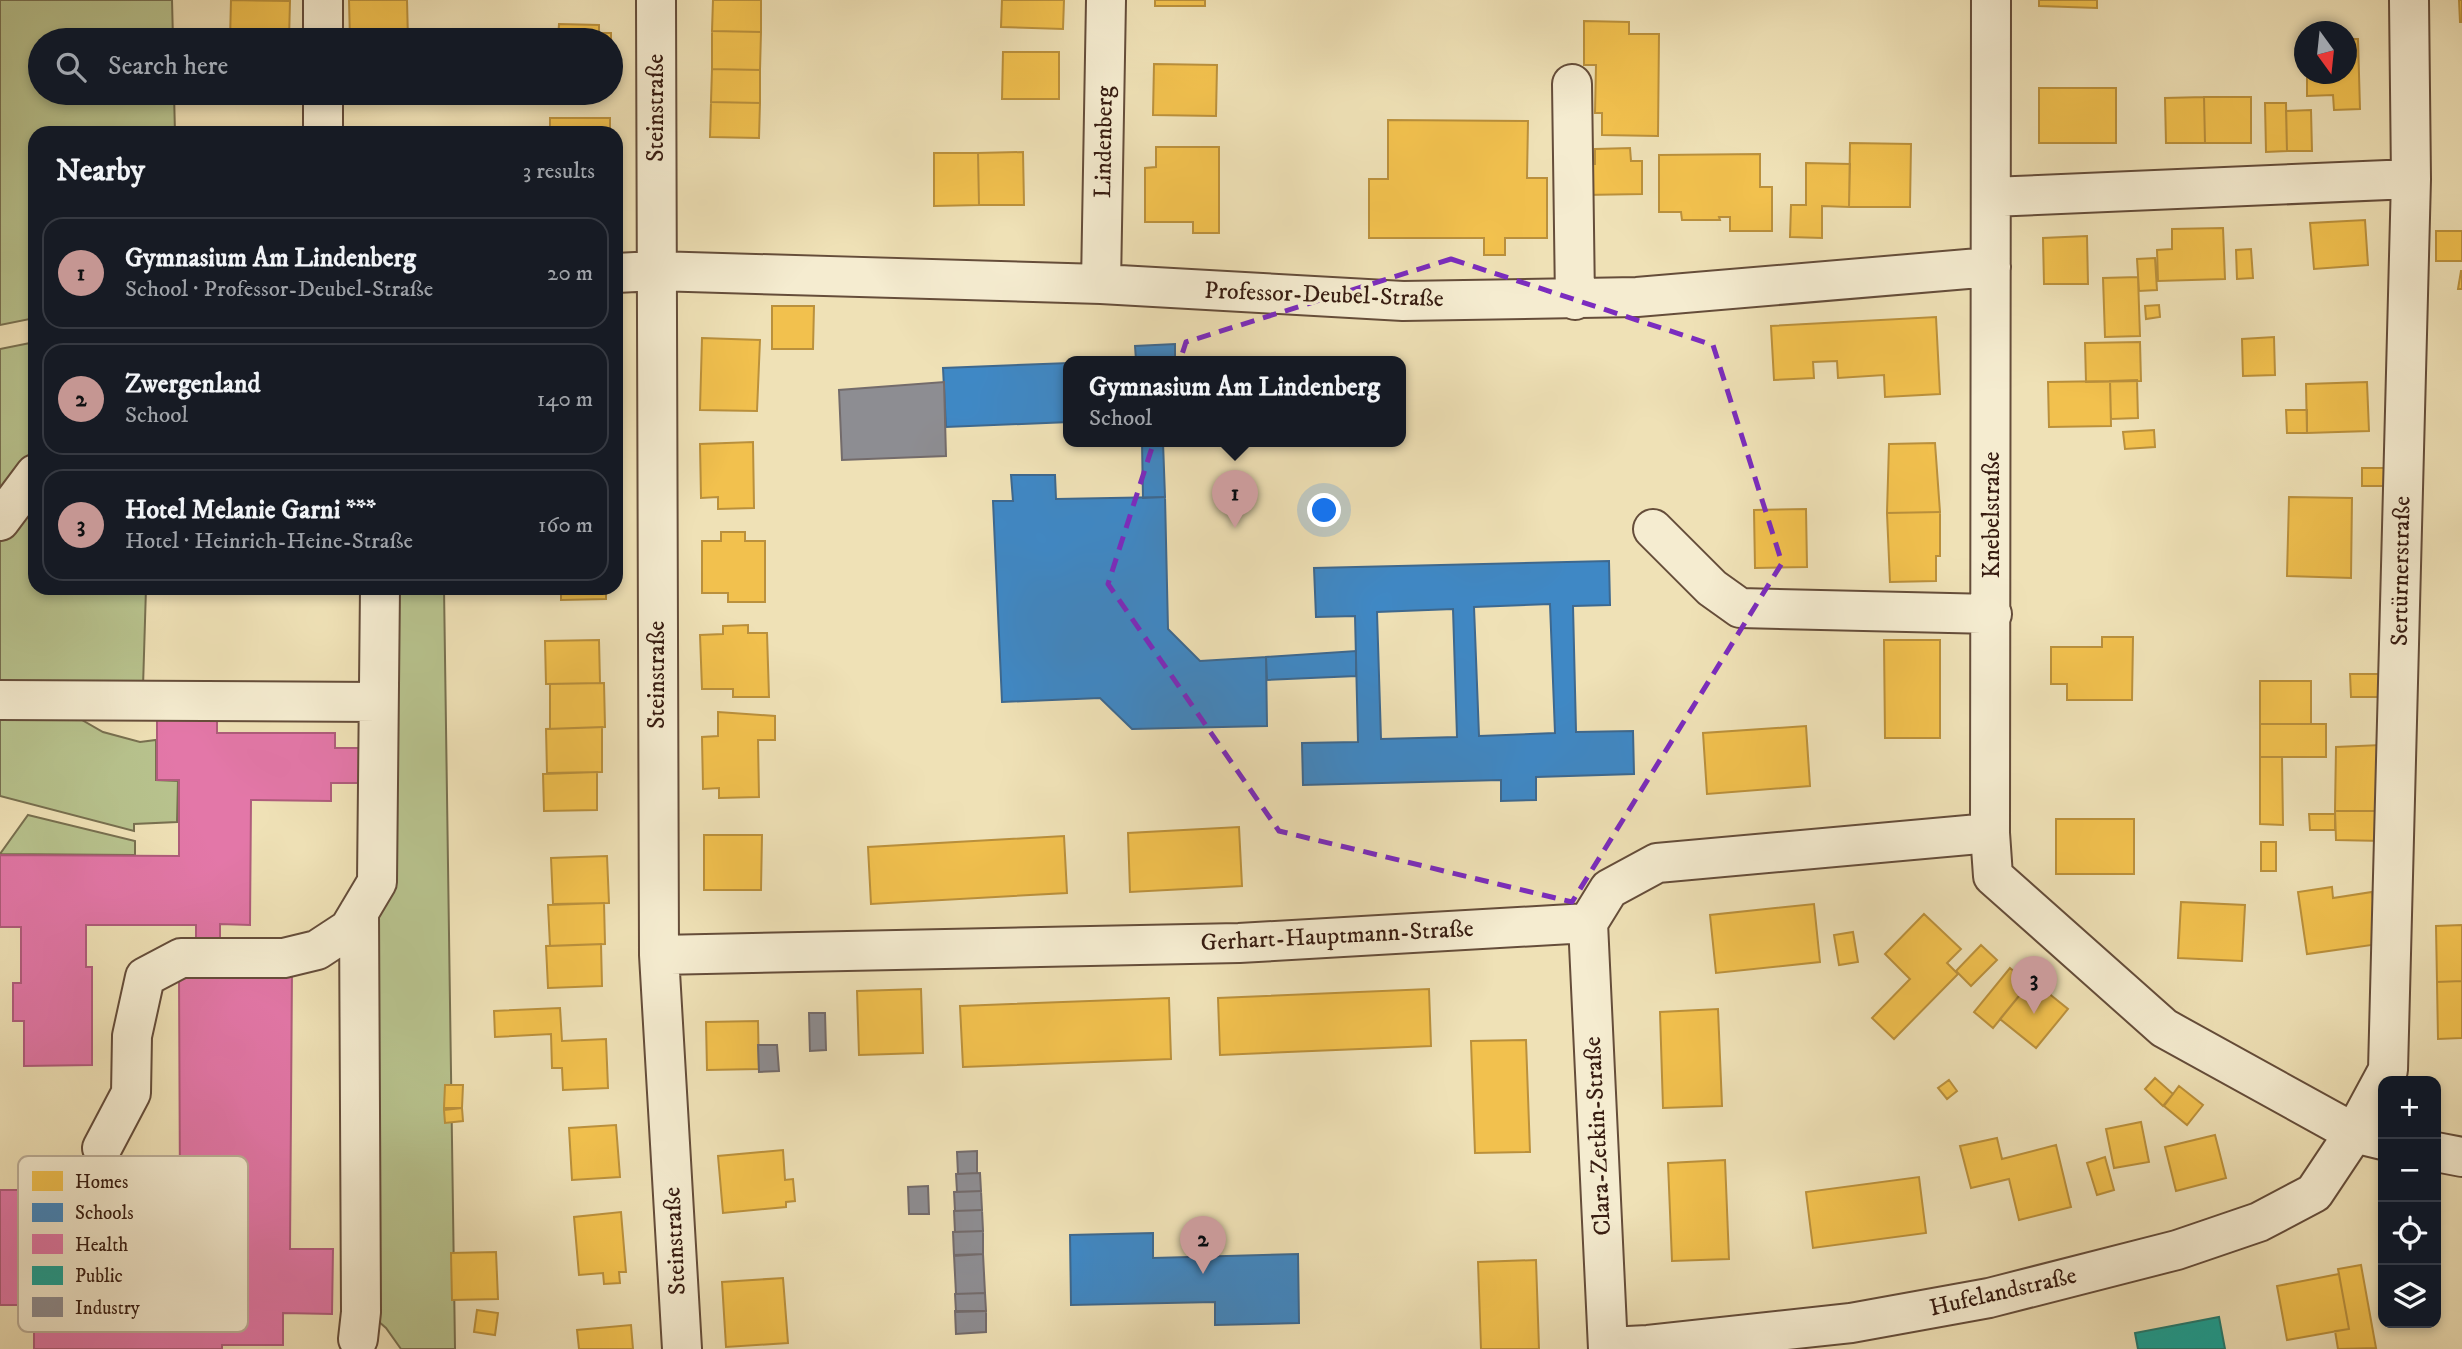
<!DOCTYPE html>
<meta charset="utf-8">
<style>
body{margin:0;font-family:"IM FELL DW Pica",serif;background:#20242c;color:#f1f3f6}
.controls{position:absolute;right:21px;bottom:21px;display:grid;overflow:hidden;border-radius:14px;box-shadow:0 4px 10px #0003}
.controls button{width:63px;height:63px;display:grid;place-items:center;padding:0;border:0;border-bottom:2px solid #363941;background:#171b24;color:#f1f3f6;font:35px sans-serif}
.compass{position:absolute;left:2294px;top:21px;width:63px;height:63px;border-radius:50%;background:#171b24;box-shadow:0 4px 10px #0003;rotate:165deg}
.you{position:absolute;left:1325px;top:511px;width:24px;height:24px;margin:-18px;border:5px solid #fff;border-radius:50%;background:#1a73e8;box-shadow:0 0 0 10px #1a73e833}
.badge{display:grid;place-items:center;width:46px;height:46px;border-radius:50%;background:#c59692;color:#111;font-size:23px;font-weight:700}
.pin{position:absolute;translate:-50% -58px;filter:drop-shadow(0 2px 4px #0008)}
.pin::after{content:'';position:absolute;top:37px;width:24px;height:21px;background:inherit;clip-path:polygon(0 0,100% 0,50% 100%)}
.popup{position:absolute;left:1063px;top:356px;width:343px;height:91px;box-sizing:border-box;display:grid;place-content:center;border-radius:14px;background:#171b24;filter:drop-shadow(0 2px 5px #0005);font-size:23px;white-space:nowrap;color:#9ea1a6}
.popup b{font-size:26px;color:#f1f3f6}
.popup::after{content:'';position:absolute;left:50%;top:100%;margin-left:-14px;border:14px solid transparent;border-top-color:#171b24}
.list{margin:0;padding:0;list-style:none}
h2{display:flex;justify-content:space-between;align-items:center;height:91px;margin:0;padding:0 28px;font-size:30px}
h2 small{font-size:23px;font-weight:400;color:#9ea1a6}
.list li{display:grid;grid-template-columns:46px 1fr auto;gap:21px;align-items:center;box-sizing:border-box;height:112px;margin:0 14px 14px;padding:0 14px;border:2px solid #363941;border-radius:21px}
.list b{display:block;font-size:26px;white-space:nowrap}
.list p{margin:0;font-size:23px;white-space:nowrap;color:#9ea1a6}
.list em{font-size:23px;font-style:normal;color:#9ea1a6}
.icon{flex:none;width:38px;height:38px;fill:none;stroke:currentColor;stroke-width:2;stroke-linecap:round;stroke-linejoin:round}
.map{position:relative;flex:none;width:2462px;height:1349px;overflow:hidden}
.search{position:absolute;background:#171b24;box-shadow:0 4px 10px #0003;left:28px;top:28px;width:595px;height:77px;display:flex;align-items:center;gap:18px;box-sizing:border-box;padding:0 24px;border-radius:38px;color:#9ea1a6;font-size:26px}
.panel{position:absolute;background:#171b24;box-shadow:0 4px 10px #0003;left:28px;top:126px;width:595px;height:469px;border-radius:21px}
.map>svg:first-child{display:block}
.green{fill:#b8c38e;stroke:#787050;stroke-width:2}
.homes{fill:#f2c14e;stroke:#ba903c;stroke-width:2}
.schools{fill:#3f88c5;stroke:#3d688f;stroke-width:2;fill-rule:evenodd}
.health{fill:#e377a8;stroke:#af5c7b;stroke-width:2}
.public{fill:#17a398;stroke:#217a70;stroke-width:2}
.industry{fill:#8d8d92;stroke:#736b6b;stroke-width:2}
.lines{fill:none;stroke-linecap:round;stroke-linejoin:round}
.minor-casing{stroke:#654d3a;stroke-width:42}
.minor{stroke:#f5ecd0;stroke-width:38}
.marked{fill:none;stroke:#7b2cbf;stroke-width:5;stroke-dasharray:14 9;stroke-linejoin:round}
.labels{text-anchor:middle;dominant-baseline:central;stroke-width:7;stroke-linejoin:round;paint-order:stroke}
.street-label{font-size:24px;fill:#371c11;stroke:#f5ecd0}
.key{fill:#f5ecd0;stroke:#bcae97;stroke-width:2}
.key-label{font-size:19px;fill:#371c11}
</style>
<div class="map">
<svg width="2462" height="1349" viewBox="0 0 2462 1349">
<rect width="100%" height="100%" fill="#efe1b6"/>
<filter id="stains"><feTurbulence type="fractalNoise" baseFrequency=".00286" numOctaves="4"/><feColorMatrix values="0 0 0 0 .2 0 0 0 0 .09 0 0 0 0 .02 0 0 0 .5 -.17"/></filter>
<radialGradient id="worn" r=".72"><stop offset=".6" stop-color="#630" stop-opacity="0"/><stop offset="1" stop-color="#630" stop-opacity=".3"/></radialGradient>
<!-- green -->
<path class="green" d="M0,0H172L173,40H40V93H174L175,133H35V318L0,325Z
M35,342V459L0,504V349Z
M35,493V588H146L143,687L0,684V541Z
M390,588H444L455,1349H401L386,1328L370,1314L361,936Z
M0,715L75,716L103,732L140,742L156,740V780L178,781L177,822L134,824V831L0,796Z
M28,815L135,841V855L0,854Z"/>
<!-- homes -->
<path class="homes" d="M231,0L290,1L289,40H230Z
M349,0H407L408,40H350Z
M713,0H761V32L712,31Z
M1002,0H1064L1063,29L1001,27Z
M1155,0H1205V6H1155Z
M2039,0H2097V8L2039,6Z
M2459,0H2462V22H2460Z
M1584,21L1629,22V34H1659L1658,136L1602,135V113H1595L1596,65H1584Z
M559,24L599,25V33H611V50V40H558Z
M712,31L761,32L760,70L712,69Z
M2346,39H2358L2360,109L2334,110L2333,95L2307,96V74H2346Z
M1003,52H1059V99H1002Z
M1154,64L1217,65L1216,116L1153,115Z
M712,69L760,70V103L711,102Z
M2039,88H2116V143H2039Z
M2204,97H2251V143H2205Z
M2204,97L2205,143H2166L2165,98Z
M711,102L760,103L759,138L710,137Z
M2265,103H2286L2287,151L2266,152Z
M2311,110L2312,151H2287L2286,111Z
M550,118H610V133H550Z
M1388,120L1528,121L1527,178H1547V238H1505V255H1484V238H1369V179H1388Z
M1850,143L1911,144L1910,207H1849Z
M1156,147H1219V233H1193V222H1145V168L1156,167Z
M1630,148L1631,161H1642V194L1584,195V164H1595V149Z
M1023,152L1024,205H979L978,153Z
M934,153H978L979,205L934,206Z
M1760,154V187H1772V231H1730V217H1719L1720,220H1682L1681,212H1659V155Z
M1806,163L1850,164L1849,207L1822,206V238L1790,237L1791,205H1806Z
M2365,220L2368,265L2314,269L2310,223Z
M2223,228L2225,279L2158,281L2157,250L2172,249V229Z
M2436,231H2462V261H2436Z
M2087,236L2088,284H2044L2043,238Z
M2251,249L2253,278L2237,279L2236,250Z
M2155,258L2157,290L2139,291L2137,259Z
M2461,271H2462V289H2458Z
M2138,277L2140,336L2105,337L2103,278Z
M2159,305L2160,317L2146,319L2145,306Z
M772,306H814L813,349H772Z
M1936,317L1940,394L1885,397L1884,375L1838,378L1837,361L1813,362L1814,378L1774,380L1771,326Z
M2274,337L2275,375L2243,376L2242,339Z
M702,338L760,340L757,411L700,410Z
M2140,342L2141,381L2086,382L2085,343Z
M2137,380L2138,418L2111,419L2110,381Z
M2110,381L2111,426L2049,427L2048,382Z
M2367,382L2369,431L2307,433L2306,384Z
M2286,410H2307V433H2287Z
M2154,430L2155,447L2125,449L2123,432Z
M753,442L754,508L718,509V497L701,498L700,444Z
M1935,443L1940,512L1887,513L1889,444Z
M2362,468H2386V486H2362Z
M2289,497L2352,498L2351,578L2287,576Z
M1806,509L1807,567L1755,568L1754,510Z
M1940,512V556H1936V581L1890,582L1887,513Z
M721,532H745V541H765V602H728V593H702V541H721Z
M561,588H606V599L561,600Z
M748,625V633H767L769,697H733V689H702L700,635L723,634V626Z
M2102,637H2133L2132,700H2067V684H2051V647H2102Z
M599,640L600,683L546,684L545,641Z
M1884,640H1940V738H1885Z
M2350,674H2381V697H2351Z
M2260,681H2311V724H2260Z
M604,683L605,727L550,729V684Z
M718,712L775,716V740H758L759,797L719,798V788L703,789L702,737L718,736Z
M2260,724H2326V757H2260Z
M1806,726L1810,786L1707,794L1703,733Z
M602,727V772L547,773L546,729Z
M2381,745L2383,811H2335L2336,747Z
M2260,757H2282L2283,825L2260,824Z
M597,772V810L544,811L543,774Z
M2335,811H2383L2382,841L2336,840Z
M2309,814H2335V830H2310Z
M2056,819H2134V874H2056Z
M1239,827L1242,886L1130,892L1128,833Z
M704,835H762L761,890H704Z
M1064,836L1067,893L871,904L868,847Z
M2261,842H2276V871H2261Z
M607,856L609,903L553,904L551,858Z
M2332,887L2333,898L2372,892L2379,944L2307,954L2298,892Z
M2181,902L2245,905L2242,961L2178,958Z
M604,903L605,944L550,946L548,905Z
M1814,904L1820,962L1716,973L1710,915Z
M1924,914L1961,949L1947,963L1958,974L1894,1039L1872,1018L1910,979L1885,954Z
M2462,925V981L2437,982L2436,926Z
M1853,932L1858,962L1839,965L1834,935Z
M601,944L602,986L548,988L546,946Z
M1981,945L1997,960L1971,986L1956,971Z
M2010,968L2029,984L1993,1028L1974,1012Z
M2032,980L2068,1009L2036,1048L2000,1019Z
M2462,981V1038L2438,1039L2437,982Z
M921,989L923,1053L859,1055L857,991Z
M1429,989L1431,1046L1220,1055L1218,998Z
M1169,998L1171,1059L963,1067L960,1006Z
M560,1008L562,1041L606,1039L608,1088L563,1090L562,1068H552L551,1034L495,1037L494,1011Z
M1718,1009L1722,1106L1663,1108L1660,1012Z
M758,1021L759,1069L707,1070L706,1022Z
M1526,1040L1530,1152L1475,1153L1471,1041Z
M2155,1078L2173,1094L2163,1106L2145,1089Z
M1949,1080L1957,1091L1947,1099L1938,1088Z
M445,1085H463L462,1108H444Z
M2179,1086L2203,1105L2187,1125L2164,1106Z
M462,1108L463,1121L445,1123L444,1110Z
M2141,1122L2149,1162L2114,1168L2106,1129Z
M616,1125L620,1177L572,1180L569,1128Z
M2215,1135L2226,1178L2176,1191L2165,1147Z
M1997,1138L2002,1159L2056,1145L2071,1207L2019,1220L2009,1179L1971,1188L1960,1146Z
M783,1150L785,1180L793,1179L795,1201L786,1202V1207L723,1213L718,1156Z
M2105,1157L2114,1190L2097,1195L2087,1163Z
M1725,1160L1729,1259L1672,1261L1668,1163Z
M1919,1177L1926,1233L1813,1248L1806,1192Z
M621,1212L626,1272H619L620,1283L604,1284L603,1273L579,1275L574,1217Z
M496,1252L498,1299L452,1300L451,1253Z
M1536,1260L1539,1349H1481L1478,1262Z
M2361,1265L2376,1348L2338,1349L2335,1331L2349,1329L2338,1269Z
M2339,1274L2349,1329L2287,1340L2277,1286Z
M783,1278L788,1343L726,1347L722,1282Z
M477,1310L498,1313L495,1335L474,1332Z
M631,1325L633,1349H579L577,1330Z"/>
<!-- schools -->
<path class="schools" d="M1175,344V360L1256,357V362H1101L1136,360L1135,346Z
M1069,363V422L946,427L943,368Z
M1142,442H1163L1165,497L1143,498Z
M1011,475H1055L1056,499L1165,497L1168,629L1200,661L1266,657L1267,726L1132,729L1100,698L1002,702L993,501H1013Z
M1609,561L1610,605L1573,606L1576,732L1633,731L1634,774L1536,777V800L1501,801V780L1303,785L1302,743L1358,742L1355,616L1316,617L1314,568ZM1550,604L1555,733L1479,736L1474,607ZM1453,609L1457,737L1381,739L1377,612Z
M1356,651V676L1267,680L1266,657Z
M1153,1233V1258L1298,1254L1299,1323L1215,1325V1302L1071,1305L1070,1235Z"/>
<!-- health -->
<path class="health" d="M157,715H217V733H335V748H370V783H331V801L251,800L250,925L220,924V970H292L290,1249H333L332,1314L283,1313V1345H222V1349H34V1305H0V1190H61V1202H73V1193H95L96,1184H165V1194H180L179,973H196V925H86V967H92V1065L24,1066V1021H13V983H21V927H0V855L179,856V780H157Z"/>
<!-- public -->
<path class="public" d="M2219,1317L2225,1349H2138L2135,1333Z"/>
<!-- industry -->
<path class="industry" d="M944,382L946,456L842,460L839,390Z
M809,1013H825L826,1050L810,1051Z
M758,1045H777L779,1071L759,1072Z
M977,1151V1173L958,1174L957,1152Z
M980,1173L981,1191L957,1192L956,1174Z
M928,1186L929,1214H909L908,1187Z
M981,1191L982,1210L955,1211L954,1192Z
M982,1210L983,1231L955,1232L954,1211Z
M983,1231V1254L954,1256L953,1232Z
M983,1254L985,1293L956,1294L954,1255Z
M985,1293L986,1311L956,1312L955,1294Z
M955,1311H986V1332L956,1334Z"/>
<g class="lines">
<!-- minor casing -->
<g class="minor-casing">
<path id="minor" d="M656,0L659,955L682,1349
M1991,0L1990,833L1993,876L2164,1028L2354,1133L2383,1140
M323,40V0
M1572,84L1575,300
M323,133V93
M1991,197L2411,179
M616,273L655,271L1101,284L1403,301L1637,297L1991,267
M1101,284L1106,0
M0,521L35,474
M1653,529L1712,588L1740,608L1992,614
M0,700L378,702
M1588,923L1608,1349
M659,955L1239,943L1588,923L1609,889L1657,863L1990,833
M102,1148L131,1093L132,1036L145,977L181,958H284L317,950L349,929L377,882L380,588
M2436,1152L2462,1157
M358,1339L361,1312L359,912
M1608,1347L1648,1345L1851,1323L1989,1298L2177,1250L2259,1222L2314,1193L2354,1133L2388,1070L2411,179L2409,0"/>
</g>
<!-- minor -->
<use href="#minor" class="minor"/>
</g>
<!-- marked area -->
<path class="marked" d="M1451,259L1713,345L1782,563L1572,902L1279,831L1108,584L1186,342Z"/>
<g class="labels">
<!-- street labels -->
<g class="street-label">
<text transform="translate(656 108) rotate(-90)">Steinstraße</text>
<text transform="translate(1104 142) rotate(-89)">Lindenberg</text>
<text transform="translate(1324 295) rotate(2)">Professor-Deubel-Straße</text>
<text transform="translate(1992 515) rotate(-90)">Knebelstraße</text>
<text transform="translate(2401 571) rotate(-89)">Sertürnerstraße</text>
<text transform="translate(657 675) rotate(-90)">Steinstraße</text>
<text transform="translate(1337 936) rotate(-3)">Gerhart-Hauptmann-Straße</text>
<text transform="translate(1598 1136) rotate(-93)">Clara-Zetkin-Straße</text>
<text transform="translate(675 1241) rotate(-93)">Steinstraße</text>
<text transform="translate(2003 1292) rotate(-13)">Hufelandstraße</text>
</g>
</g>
<!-- legend -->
<rect x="18" y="1156" width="230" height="176" rx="10" class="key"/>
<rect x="32" y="1171" width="31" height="20" fill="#f2c14e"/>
<rect x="32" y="1203" width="31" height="19" fill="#3f88c5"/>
<rect x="32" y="1234" width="31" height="20" fill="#e377a8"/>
<rect x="32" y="1266" width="31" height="19" fill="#17a398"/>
<rect x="32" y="1297" width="31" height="20" fill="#8d8d92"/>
<g class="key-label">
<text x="75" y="1188">Homes</text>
<text x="75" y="1219">Schools</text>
<text x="75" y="1251">Health</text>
<text x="75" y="1282">Public</text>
<text x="75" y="1314">Industry</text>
</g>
<rect width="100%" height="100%" filter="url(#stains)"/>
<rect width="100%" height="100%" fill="url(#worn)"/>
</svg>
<div class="controls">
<button>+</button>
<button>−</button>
<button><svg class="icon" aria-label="locate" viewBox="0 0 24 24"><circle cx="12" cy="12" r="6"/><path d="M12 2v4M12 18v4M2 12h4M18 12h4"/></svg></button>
<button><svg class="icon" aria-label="layers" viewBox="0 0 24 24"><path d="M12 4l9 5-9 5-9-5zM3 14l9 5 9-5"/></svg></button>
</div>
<svg class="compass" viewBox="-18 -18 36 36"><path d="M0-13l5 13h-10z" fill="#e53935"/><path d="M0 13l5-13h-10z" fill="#9ea1a6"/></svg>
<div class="you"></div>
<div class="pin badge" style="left:1235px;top:528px">1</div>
<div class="popup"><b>Gymnasium Am Lindenberg</b>School</div>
<div class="pin badge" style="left:1203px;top:1274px">2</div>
<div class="pin badge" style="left:2034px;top:1014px">3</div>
<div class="search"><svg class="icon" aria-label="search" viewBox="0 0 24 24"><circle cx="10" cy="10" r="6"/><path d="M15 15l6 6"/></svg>Search here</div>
<section class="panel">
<h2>Nearby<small>3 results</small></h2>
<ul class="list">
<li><span class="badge">1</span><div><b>Gymnasium Am Lindenberg</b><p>School · Professor-Deubel-Straße</p></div><em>20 m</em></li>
<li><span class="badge">2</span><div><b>Zwergenland</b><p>School</p></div><em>140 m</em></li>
<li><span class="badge">3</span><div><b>Hotel Melanie Garni ***</b><p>Hotel · Heinrich-Heine-Straße</p></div><em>160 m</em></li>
</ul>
</section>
</div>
